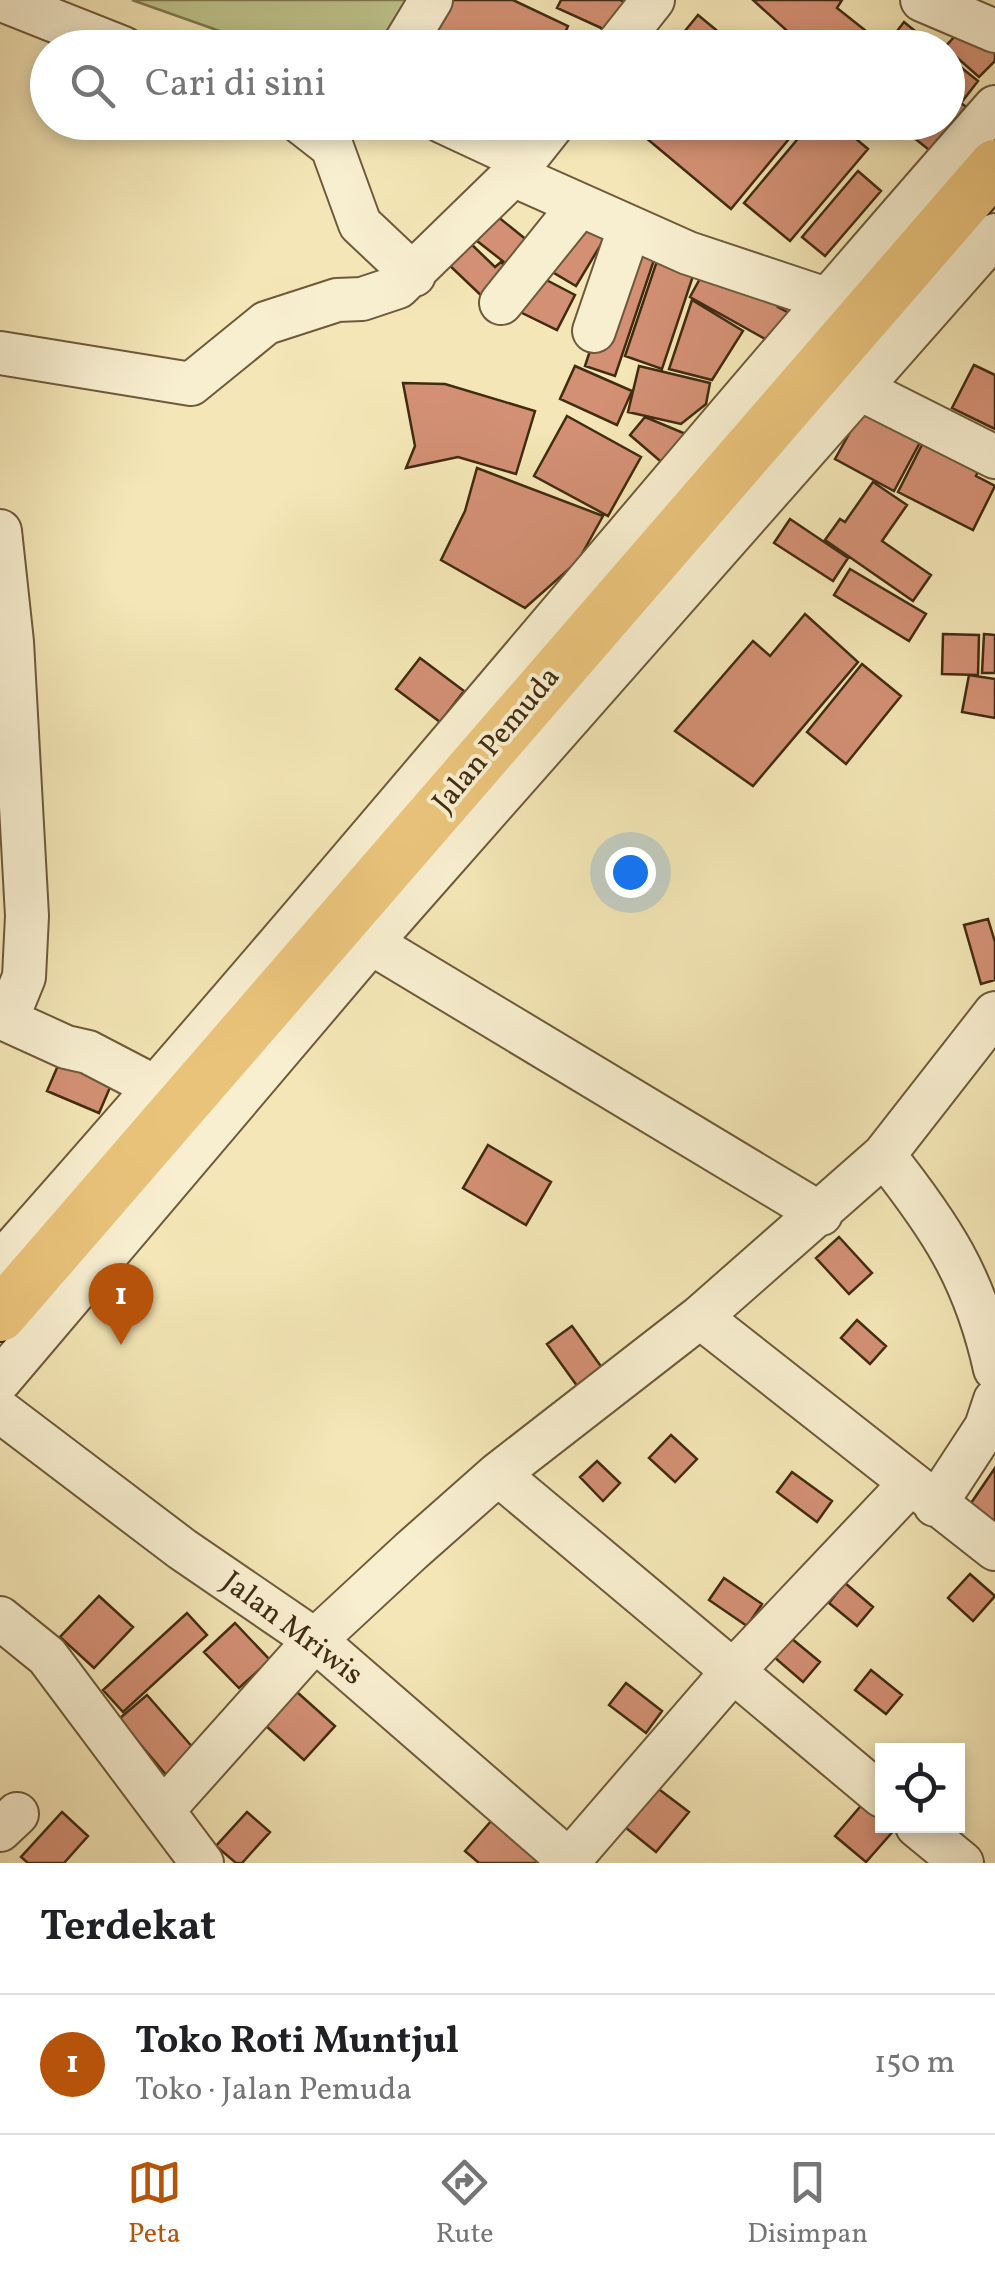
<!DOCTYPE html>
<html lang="id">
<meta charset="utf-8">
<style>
body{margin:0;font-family:Vollkorn,serif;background:#f6f6f6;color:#202124}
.controls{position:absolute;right:30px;bottom:30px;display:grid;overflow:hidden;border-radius:0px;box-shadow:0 5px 15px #0003}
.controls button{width:90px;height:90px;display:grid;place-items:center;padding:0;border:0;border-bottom:2px solid #e0e0e0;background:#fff;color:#202124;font:50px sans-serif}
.you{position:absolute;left:630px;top:872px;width:35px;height:35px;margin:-25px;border:8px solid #fff;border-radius:50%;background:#1a73e8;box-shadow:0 0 0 15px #1a73e833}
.badge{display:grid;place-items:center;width:65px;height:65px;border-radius:50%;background:#b45309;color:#fff;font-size:32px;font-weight:700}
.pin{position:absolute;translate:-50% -82px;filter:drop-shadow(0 2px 5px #0008)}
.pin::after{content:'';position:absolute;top:52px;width:35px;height:30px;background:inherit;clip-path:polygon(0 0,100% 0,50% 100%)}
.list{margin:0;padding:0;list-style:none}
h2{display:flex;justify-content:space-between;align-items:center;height:130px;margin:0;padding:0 40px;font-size:42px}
h2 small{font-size:32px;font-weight:400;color:#757577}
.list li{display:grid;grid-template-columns:65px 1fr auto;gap:30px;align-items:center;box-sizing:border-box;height:140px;padding:0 40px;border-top:2px solid #e0e0e0}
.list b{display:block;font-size:38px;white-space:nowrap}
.list p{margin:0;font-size:32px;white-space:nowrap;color:#757577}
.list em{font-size:32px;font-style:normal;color:#757577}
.icon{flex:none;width:55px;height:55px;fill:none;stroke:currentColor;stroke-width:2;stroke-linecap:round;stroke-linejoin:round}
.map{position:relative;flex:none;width:995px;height:1863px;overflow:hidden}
.search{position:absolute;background:#fff;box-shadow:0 5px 15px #0003;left:30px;right:30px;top:30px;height:110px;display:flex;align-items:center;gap:25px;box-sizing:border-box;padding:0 35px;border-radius:55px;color:#757577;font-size:38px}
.sheet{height:270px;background:#fff}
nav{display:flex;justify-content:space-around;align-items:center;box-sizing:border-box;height:140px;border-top:2px solid #e0e0e0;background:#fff;font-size:28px;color:#757577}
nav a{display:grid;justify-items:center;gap:5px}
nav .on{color:#b45309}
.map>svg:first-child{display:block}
.green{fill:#bec48c;stroke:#80784e;stroke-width:2.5}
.building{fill:#d39074;stroke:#412b11;stroke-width:2.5}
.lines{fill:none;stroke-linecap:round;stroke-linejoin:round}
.minor-casing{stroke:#6e5a3a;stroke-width:46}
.major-casing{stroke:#412b11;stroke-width:56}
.minor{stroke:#f8efd0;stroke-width:42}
.major{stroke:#eac37b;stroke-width:52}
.labels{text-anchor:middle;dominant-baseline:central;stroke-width:8;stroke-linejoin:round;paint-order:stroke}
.street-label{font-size:30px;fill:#412b11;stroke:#f8efd0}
</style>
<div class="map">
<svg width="995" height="1863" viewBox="0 0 995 1863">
<rect width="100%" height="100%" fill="#f4e6b6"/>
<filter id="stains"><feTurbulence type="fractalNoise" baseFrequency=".002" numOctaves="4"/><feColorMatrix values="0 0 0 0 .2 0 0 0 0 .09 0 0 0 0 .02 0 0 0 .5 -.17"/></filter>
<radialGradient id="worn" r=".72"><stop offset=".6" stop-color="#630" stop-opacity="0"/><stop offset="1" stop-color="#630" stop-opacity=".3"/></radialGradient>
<!-- green -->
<path class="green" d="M132,0H443L416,48L265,47Z"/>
<!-- building -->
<path class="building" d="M446,0H513L568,26L558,48H510L482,34L476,48H446L425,38Z
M561,0H620L624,2L610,32L557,8Z
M753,0H842L837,8L880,42L877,48H806Z
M698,15L738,48H671Z
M969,21L995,34V61L979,77L945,47Z
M904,22L936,48H884Z
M948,57L978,81L961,103L969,109L933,153L894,122H948Z
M627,122H803L731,209Z
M812,122H836L868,149L790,241L744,203Z
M858,171L881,191L825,256L802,237Z
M492,212L528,241L509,266L472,237Z
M576,212L609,231L576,286L544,267Z
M468,241L495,267L501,262L516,276L489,303L447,263Z
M623,250L654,260L615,376L585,366Z
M659,255L696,267L662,369L625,356Z
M709,262L787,294L778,307L789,313L767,340L690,297Z
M533,273L575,295L557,330L514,309Z
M692,300L743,331L712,380L669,369Z
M974,365L995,375V429L952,408Z
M575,366L632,391L617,425L560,399Z
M639,366L710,383L706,404L681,424L628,412Z
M403,383L445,384L535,411L516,474L458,457L406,468L415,446Z
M867,402L925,433L894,491L835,459Z
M567,416L641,457L608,516L534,476Z
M645,417L693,437L666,466L630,435Z
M927,435L982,463L976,476L995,486L973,530L898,492Z
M477,468L603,516L578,561L525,608L441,560L465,511Z
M873,482L907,505L882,541L931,575L913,601L825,540L840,519L845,522Z
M790,519L848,558L833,581L774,543Z
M850,569L926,614L909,641L834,595Z
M805,614L858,662L753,786L675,731L753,641L770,656Z
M943,634L979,635L978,675L942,674Z
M984,634L995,635V673H982Z
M420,658L464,691L440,722L396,689Z
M862,664L901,696L846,764L807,732Z
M969,675L995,679V718L962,712Z
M988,919L995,942V980L981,984L964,925Z
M66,1047L118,1069L99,1113L47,1091Z
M488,1145L551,1182L526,1225L463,1188Z
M839,1237L872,1273L849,1294L816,1258Z
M857,1320L886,1346L870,1364L841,1338Z
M572,1326L605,1372L580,1390L547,1344Z
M671,1435L697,1459L675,1482L649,1458Z
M597,1461L620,1483L603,1501L580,1477Z
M995,1468V1524L969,1506Z
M792,1472L832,1501L817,1522L777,1492Z
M970,1574L995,1596L973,1621L948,1598Z
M724,1578L762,1604L747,1626L709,1600Z
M845,1583L873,1607L857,1626L829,1603Z
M99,1596L133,1627L94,1668L60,1637Z
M187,1613L207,1635L123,1712L103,1690Z
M235,1623L270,1660L239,1688L204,1652Z
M791,1638L820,1662L803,1682L774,1657Z
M871,1670L902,1695L886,1714L855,1690Z
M626,1683L662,1711L646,1733L609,1705Z
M297,1692L335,1726L304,1760L266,1726Z
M147,1695L202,1758L173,1783L119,1719Z
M652,1784L689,1812L656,1852L620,1823Z
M865,1801L882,1817V1826L896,1828L866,1862L835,1836Z
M62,1812L88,1836L64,1863H28L21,1857Z
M247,1812L270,1832L242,1863H236L216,1846Z
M498,1813L555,1863H479L465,1851Z"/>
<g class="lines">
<!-- minor casing -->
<g class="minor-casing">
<path id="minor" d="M2,0L123,48
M922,0L995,31
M402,48L431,0
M615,48L653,0
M300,122L332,147L360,224L414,275
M443,122L525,160
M513,175L688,253L826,299
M501,303L579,206
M594,331L629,229
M0,353L191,384L266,323L337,300L362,299L398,287L513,175L555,122
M836,370L856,387L995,457
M0,531L12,642L27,916L24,977L7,1019
M346,928L821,1214
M0,1017L66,1047L88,1052L157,1088L175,1104
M884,1155C941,1227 975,1278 995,1369
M0,1264C338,884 659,489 995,107
M700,1317L995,1549
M0,1380L369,945L995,235
M0,1411L182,1549L315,1640L572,1863
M498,1474L882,1796
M935,1505L986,1427L995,1400
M0,1618L47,1656L202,1863
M163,1810L315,1640L411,1551L498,1474L700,1317L884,1155L995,1013
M917,1826L962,1863
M0,1830L17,1814
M567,1863L733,1671L909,1485"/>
</g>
<!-- major casing -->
<g class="major-casing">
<path id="major" d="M0,1315L995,166"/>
</g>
<!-- minor -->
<use href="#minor" class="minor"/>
<!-- major -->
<use href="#major" class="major"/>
</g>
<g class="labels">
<!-- street labels -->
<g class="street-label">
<text transform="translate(497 740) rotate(-50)">Jalan Pemuda</text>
<text transform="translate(292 1629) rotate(37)">Jalan Mriwis</text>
</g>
</g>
<rect width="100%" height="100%" filter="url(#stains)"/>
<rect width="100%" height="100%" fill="url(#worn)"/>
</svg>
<div class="controls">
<button><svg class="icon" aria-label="locate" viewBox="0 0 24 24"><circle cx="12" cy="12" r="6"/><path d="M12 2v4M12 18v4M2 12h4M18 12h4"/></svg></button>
</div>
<div class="you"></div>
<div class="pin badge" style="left:121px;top:1345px">1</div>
<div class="search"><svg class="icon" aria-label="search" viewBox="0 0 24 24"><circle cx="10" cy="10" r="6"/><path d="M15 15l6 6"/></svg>Cari di sini</div>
</div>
<section class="sheet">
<h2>Terdekat<small></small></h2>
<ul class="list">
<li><span class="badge">1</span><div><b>Toko Roti Muntjul</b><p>Toko · Jalan Pemuda</p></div><em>150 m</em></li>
</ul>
</section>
<nav>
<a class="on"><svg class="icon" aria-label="map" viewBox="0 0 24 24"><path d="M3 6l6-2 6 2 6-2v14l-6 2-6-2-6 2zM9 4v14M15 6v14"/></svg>Peta</a>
<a><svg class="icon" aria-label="directions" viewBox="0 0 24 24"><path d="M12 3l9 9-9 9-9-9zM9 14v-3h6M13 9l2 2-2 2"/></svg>Rute</a>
<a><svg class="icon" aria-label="saved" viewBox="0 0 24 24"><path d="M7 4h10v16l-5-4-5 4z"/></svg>Disimpan</a>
</nav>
